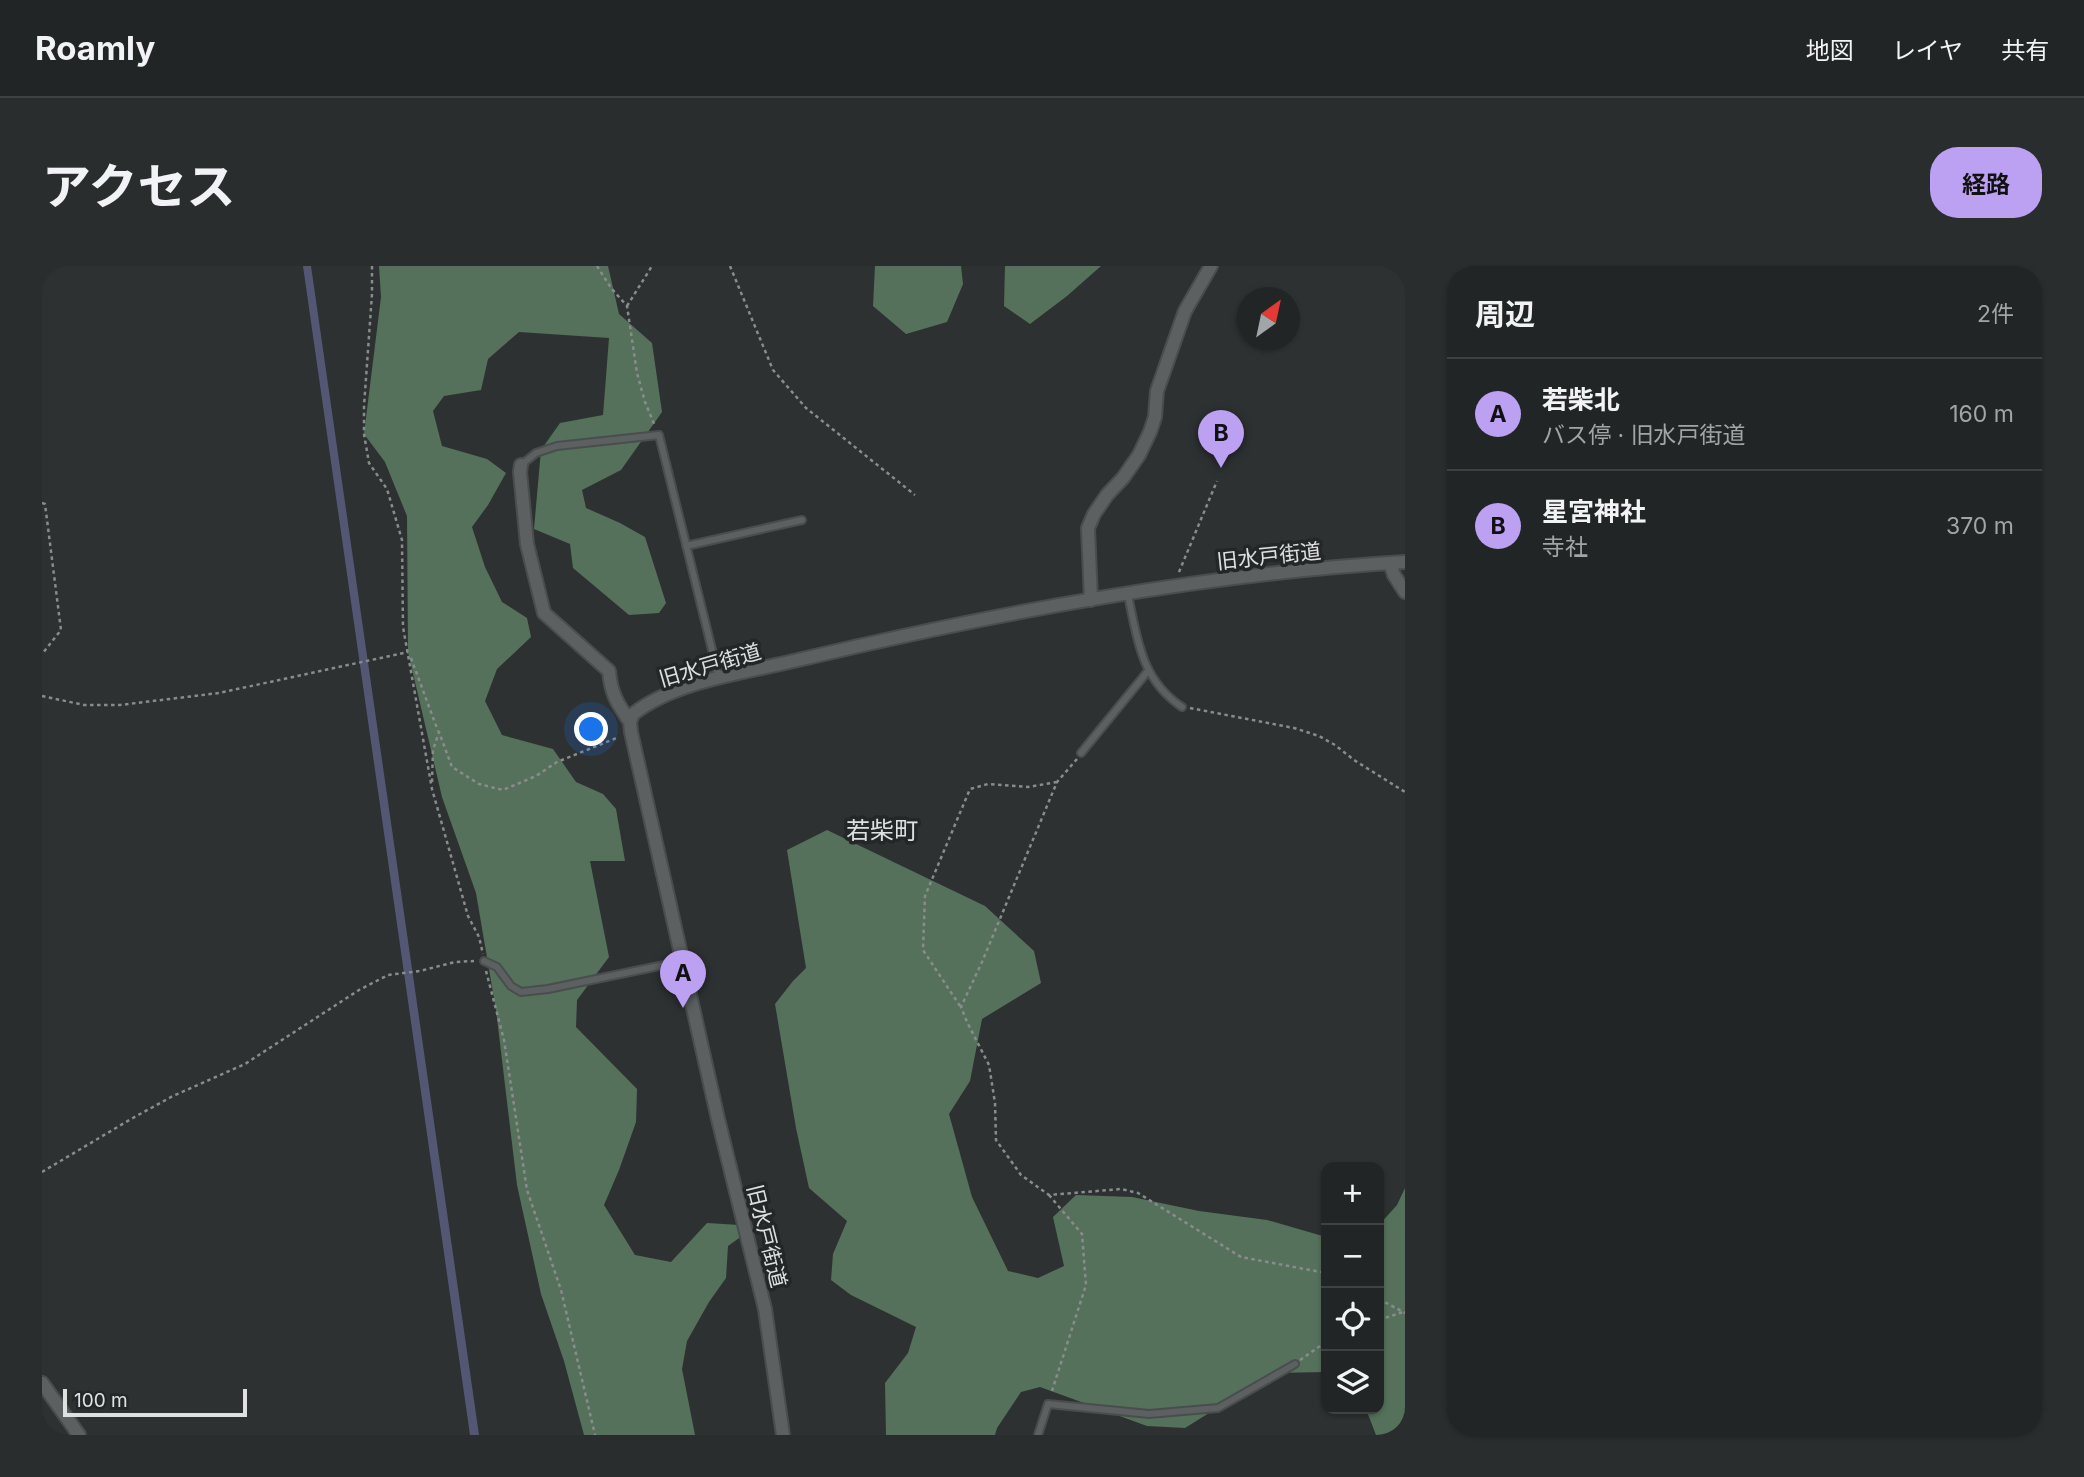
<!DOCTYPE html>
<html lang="ja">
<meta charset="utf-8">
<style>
body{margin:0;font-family:Inter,"Noto Sans JP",sans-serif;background:#2a2d2e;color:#f1f3f6}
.controls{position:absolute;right:21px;bottom:21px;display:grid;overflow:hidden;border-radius:14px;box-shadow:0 2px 5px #0004}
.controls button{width:63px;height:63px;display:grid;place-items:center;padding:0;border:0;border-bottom:2px solid #3f4243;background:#222526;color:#f1f3f6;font:35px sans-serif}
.compass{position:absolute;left:1195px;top:21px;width:63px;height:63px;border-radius:50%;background:#222526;box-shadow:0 2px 5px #0004;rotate:33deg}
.scale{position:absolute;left:21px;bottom:18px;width:184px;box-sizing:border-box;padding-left:7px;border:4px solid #dfe1e1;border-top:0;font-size:19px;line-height:24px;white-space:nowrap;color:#dfe1e1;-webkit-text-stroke:5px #242728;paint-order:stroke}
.you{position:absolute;left:550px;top:464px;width:24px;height:24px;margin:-18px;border:5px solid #fff;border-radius:50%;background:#1a73e8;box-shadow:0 0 0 10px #1a73e833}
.badge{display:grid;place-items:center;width:46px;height:46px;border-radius:50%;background:#bca0f2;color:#111;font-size:23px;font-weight:700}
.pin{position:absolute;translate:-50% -58px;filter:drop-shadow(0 2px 4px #0008)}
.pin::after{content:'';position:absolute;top:37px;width:24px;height:21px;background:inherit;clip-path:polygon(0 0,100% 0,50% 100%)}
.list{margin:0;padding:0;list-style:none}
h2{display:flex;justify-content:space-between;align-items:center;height:91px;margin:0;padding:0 28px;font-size:30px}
h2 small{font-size:23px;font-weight:400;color:#a2a5a7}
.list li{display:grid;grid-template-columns:46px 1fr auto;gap:21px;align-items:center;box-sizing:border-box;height:112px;padding:0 28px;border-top:2px solid #3f4243}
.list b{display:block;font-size:26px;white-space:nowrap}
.list p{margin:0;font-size:23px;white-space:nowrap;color:#a2a5a7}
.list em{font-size:23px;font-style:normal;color:#a2a5a7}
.icon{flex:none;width:38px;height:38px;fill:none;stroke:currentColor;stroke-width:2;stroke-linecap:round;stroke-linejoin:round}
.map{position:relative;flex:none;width:1363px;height:1169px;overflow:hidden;border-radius:28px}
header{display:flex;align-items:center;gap:42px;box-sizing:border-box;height:98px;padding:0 35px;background:#222526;border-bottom:2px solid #3f4243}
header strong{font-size:33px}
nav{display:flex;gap:38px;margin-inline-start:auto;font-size:24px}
.intro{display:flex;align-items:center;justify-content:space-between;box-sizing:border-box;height:168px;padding:0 42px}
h1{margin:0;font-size:49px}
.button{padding:18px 32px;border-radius:28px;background:#bca0f2;color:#111;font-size:24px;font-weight:700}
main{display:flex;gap:42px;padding:0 42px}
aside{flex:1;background:#222526;border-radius:28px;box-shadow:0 2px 5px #0004}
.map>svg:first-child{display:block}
.forest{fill:#56715b}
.water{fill:#545774}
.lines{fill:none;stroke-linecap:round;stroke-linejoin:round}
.service-casing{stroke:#4a4d4e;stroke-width:10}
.minor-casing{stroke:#4a4d4e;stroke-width:16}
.path{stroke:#898c8c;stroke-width:2.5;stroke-dasharray:3.5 3.5;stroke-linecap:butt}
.service{stroke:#5c6060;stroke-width:6}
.minor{stroke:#5c6060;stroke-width:12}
.labels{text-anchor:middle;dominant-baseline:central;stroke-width:7;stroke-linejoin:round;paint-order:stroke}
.street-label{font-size:21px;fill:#dfe1e1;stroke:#242728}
.quarter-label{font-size:24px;fill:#dfe1e1;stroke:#242728}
</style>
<header>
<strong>Roamly</strong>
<nav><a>地図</a><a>レイヤ</a><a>共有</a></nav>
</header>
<div class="intro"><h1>アクセス</h1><a class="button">経路</a></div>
<main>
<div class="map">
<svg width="1363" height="1169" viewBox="0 0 1363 1169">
<rect width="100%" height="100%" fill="#2e3132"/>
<!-- forest -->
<path class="forest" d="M337,0H566L577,48L610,77L620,146L579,204L540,224L544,242L578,257L603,271L624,337L617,347L587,349L531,302L528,278L492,263L499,184L518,157L561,149L567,72L477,66L446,93L439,124L402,130L391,145L400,180L445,193L464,207L446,239L430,261L443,301L460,336L485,352L489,371L455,403L443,435L460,469L511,483L534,516L561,528L574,543L583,595H548L567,691L535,734L534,761L595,823L594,856L577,904L562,939L593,989L629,996L665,957L714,960L686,980L684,1012L667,1036L645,1075L640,1103L653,1169H542L522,1095L499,1028L475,919L454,744L434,627L400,531L366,386L365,250L343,196L322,168L339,31Z
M833,0H919L921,18L905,56L864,68L831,40Z
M963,0H1059L1025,30L988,58L962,40Z
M785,564L943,640L992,685L999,717L940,753L928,815L907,848L930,931L966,1005L996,1012L1022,1000L1011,951L1034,929L1090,931L1157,945L1225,954L1284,971V1106L1231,1107L1143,1162L1105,1160L998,1121L979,1126L955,1162L953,1169H844L843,1117L866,1087L874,1061L809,1029L789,1014L791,988L805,955L767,922L754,862L733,738L751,715L764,702L745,584Z
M1363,922V1169H1334L1324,1143H1337V959L1355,939Z"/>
<!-- water -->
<path class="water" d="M261,0H269L437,1169H428Z"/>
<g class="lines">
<!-- service casing -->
<g class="service-casing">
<path id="service" d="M479,199L494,187L515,180L617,169L677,412
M644,280L760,254
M1086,329C1095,372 1099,414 1140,441
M1039,487L1106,405
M442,695L455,701L469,720L479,726L506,723L641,695
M996,1169L1006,1138L1107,1148L1176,1142L1253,1098"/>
</g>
<!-- minor casing -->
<g class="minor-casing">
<path id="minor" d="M479,199L478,206L485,278L502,347L567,405C569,428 575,437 588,456
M1348,297L1352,309L1363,326
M1049,334L1046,262L1052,248L1065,229L1081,212L1097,189L1108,166L1113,151L1115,125L1143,45L1169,0
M0,1117L37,1169
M741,1169L723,1043L676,853L589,466L588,456L591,448C635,414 703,407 756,394C954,347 1160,308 1363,296"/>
</g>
<!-- path -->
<path class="path" d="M330,0V28L322,140V168L327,197L345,223L360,274L361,361L390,523L426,650L437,671L441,688
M555,0L569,22L585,40L595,107L603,136L613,160
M688,0L731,104L764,142L873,229
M585,40L610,0
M0,237L3,238L19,364L0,388
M1137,306L1175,215
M369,392L396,465
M0,430L42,439H78L177,427L366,386
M1148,442L1252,462L1277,470L1293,479L1312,494L1363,526
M1035,493L1015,516L940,696L919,741L925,756L947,799L953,837L954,874L979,909L1007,929L1079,923L1096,927L1199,991L1284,1007
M390,516L391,484L397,466L410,501L437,518L461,524L494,510L515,496L577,471
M444,705L462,774L485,924L519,1024L553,1169
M918,740L881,684L883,630L928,523L946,518L986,521L1015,516
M0,906L89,853L131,830L203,798L317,724L346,709L378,705L413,696L432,695
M1007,929L1040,968L1044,1019L1009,1128
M1337,1033L1363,1047
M1337,1054L1361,1046
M1258,1094L1284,1076"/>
<!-- service -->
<use href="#service" class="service"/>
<!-- minor -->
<use href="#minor" class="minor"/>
</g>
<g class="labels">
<!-- street labels -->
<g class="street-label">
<text transform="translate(1227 290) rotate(-6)">旧水戸街道</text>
<text transform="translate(668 399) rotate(-16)">旧水戸街道</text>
<text transform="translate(725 970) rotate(76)">旧水戸街道</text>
</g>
<!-- quarter labels -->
<g class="quarter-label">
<text x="840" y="564">若柴町</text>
</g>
</g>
</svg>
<div class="controls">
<button>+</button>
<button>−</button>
<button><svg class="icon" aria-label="locate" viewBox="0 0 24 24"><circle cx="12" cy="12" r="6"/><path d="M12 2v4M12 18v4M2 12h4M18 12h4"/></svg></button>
<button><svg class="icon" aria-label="layers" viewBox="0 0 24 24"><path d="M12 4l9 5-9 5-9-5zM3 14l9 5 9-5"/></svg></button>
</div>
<svg class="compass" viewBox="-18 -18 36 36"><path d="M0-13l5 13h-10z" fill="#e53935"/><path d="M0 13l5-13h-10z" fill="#a2a5a7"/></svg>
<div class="scale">100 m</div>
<div class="you"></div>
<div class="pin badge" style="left:641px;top:742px">A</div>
<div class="pin badge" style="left:1179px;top:202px">B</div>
</div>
<aside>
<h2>周辺<small>2件</small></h2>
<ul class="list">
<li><span class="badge">A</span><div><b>若柴北</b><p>バス停 · 旧水戸街道</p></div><em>160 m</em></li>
<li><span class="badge">B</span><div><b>星宮神社</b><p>寺社</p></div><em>370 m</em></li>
</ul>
</aside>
</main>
